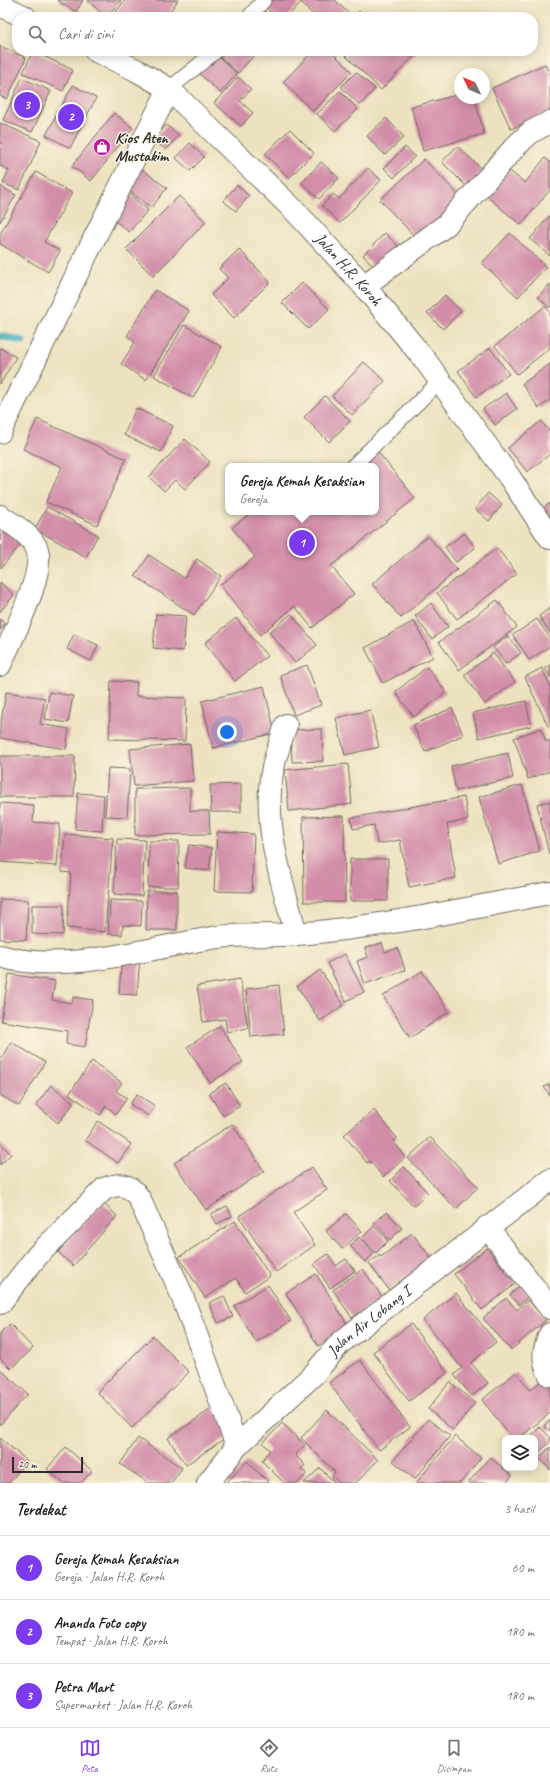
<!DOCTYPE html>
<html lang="id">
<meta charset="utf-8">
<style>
body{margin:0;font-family:Caveat,sans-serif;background:#f2f2f2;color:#202124}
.controls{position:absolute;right:12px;bottom:12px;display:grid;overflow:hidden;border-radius:8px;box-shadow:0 2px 10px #0003}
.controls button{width:36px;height:36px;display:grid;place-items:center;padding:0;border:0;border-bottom:1px solid #e0e0e0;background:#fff;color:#202124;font:20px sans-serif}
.compass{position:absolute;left:454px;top:68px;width:36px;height:36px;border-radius:50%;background:#fff;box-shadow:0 2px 10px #0003;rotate:314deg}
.scale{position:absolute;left:12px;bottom:10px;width:71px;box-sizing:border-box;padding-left:4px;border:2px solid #2b2b2b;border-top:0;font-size:11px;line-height:14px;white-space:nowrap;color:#2b2b2b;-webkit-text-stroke:3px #fcf5e5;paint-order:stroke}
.you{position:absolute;left:227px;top:732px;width:14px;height:14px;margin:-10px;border:3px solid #fff;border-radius:50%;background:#1a73e8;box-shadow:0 0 0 6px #1a73e833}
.badge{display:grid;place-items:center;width:26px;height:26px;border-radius:50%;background:#7c3aed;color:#fff;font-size:13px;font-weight:700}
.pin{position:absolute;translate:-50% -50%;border:2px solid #fff;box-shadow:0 1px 4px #0006}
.popup{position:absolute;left:225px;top:463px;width:154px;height:52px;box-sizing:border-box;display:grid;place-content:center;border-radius:8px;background:#fff;filter:drop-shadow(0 1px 3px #0005);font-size:13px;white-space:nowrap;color:#757577}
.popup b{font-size:15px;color:#202124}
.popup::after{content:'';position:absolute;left:50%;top:100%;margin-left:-8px;border:8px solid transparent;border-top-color:#fff}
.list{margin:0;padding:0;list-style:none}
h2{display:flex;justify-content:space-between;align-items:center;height:52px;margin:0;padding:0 16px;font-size:17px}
h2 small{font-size:13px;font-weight:400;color:#757577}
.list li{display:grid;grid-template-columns:26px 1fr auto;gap:12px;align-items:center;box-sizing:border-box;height:64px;padding:0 16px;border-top:1px solid #e0e0e0}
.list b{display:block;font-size:15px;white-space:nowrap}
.list p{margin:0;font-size:13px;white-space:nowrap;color:#757577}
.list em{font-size:13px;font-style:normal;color:#757577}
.icon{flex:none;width:22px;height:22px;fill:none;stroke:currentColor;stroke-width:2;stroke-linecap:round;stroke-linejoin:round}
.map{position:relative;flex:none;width:550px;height:1483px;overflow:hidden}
.search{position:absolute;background:#fff;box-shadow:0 2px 10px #0003;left:12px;right:12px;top:12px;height:44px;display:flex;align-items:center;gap:10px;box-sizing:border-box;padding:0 14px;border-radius:16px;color:#757577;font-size:15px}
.sheet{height:244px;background:#fff}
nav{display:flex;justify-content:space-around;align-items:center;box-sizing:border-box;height:56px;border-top:1px solid #e0e0e0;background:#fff;font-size:11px;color:#757577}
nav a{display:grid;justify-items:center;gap:2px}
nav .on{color:#7c3aed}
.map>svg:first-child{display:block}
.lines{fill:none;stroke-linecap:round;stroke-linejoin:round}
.stream{stroke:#3fadbc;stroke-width:7}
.building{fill:#d28da9}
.service-casing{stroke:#6f6b5f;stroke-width:16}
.minor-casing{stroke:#6f6b5f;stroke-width:24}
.tertiary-casing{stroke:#6f6b5f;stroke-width:24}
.secondary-casing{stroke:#6f6b5f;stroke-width:24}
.service{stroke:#fff;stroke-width:14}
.minor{stroke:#fff;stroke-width:22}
.tertiary{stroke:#fff;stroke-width:22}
.secondary{stroke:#fff;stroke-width:22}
.labels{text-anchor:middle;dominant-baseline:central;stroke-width:3;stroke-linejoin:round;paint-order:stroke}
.poi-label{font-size:16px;font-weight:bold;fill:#2b2b2b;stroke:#fcf5e5;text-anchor:start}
.street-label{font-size:16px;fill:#2b2b2b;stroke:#fcf5e5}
</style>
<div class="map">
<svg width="550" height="1483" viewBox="0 0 550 1483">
<rect width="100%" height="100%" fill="#fcf5e5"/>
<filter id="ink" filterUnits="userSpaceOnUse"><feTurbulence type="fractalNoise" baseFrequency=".025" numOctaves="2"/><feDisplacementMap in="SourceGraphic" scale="8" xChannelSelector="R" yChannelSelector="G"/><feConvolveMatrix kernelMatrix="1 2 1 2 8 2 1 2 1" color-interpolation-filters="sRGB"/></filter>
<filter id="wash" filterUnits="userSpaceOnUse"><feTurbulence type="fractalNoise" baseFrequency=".012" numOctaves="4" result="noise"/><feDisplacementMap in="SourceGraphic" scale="16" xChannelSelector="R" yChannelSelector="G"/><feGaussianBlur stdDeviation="0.9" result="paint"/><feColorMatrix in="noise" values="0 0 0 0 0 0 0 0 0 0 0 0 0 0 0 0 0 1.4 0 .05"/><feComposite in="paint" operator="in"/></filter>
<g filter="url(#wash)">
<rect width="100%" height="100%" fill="#ede2c0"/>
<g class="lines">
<!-- stream -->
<path class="stream" d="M0,336L23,341"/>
</g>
<g id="blocks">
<!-- building -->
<path class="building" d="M57,0H83L76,12Z
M87,0H121L106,17Z
M125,0H178L166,17H118L114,14Z
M270,0H335L352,17H313L314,16L301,2L287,17H276L264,6Z
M261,8L270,17H253Z
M359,11L365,17H354Z
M389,12L394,17H384Z
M0,46L26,58L7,99L0,96Z
M33,51L73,70L63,91L23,73Z
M221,51H258L238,73L218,55Z
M313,51H331L352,72L313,111L283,82Z
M350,51H419L381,90L345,55Z
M217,55L237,74L220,93L200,74Z
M545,64L550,75V111L511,129L492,88Z
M356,72L375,89L360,105L341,87Z
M238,77L251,89L240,101L253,113L241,126L214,103Z
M22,78L51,91L32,132L3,120Z
M73,85L96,98L70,148L46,135Z
M340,91L358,109L335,131L317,114Z
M460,94V98H475L484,134L423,151L411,107Z
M114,113L133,128L91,181L72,166Z
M386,118L404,137L385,155L367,136Z
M0,123L41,141L19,190L3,183L9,170L0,166V148L2,144L0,143Z
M166,125L179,135L166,150L154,140Z
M290,129L314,153L289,178L265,154Z
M190,143L204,157L190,171L176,158Z
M457,146L483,170L467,187L442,162Z
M405,147L415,156L394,178L384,168Z
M545,158L550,162V190L521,225L485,195L507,169L525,183Z
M424,159L464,201L421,243L380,200Z
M321,162L339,178L319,199L302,183Z
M139,167L167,188L151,208L124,187Z
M368,168L381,180L340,223L322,206L333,194L339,199Z
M36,172L72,193L44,242L60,251L48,272L0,244V234Z
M237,185L249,196L236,211L223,201Z
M0,186L16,195L0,222Z
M128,193L148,210L129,232L109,216Z
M179,196L206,222L153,276L126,249Z
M550,215V256L530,239Z
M385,233L401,249L378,271L363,255Z
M510,233L546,267L518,297L482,263Z
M239,249L270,282L234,318L211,295L228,278L219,269Z
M302,283L329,309L308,329L282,303Z
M550,284V308L538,297Z
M155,290L189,311L146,380L121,364L135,342L127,336Z
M445,295L461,311L443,329L427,313Z
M545,306L550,312V348L517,374L495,346Z
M184,325L222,347L193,398L154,376Z
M0,348L16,357L0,384Z
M490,348L509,374L476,397L458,371Z
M364,362L385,381L352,415L332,396Z
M550,364V400L539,408L522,384Z
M506,393L517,409L495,425L483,409Z
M325,396L350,421L329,442L304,417Z
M136,408L173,426L161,452L124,435Z
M37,419L126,459L97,525L46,502L62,467L23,449Z
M541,421L550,432V454L527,472L508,448Z
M185,439L210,462L185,489L175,480L164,491L149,477Z
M378,452L415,498L331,566L354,594L312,628L295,606L260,635L220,585L255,557L232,528L252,512H376V466H361Z
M488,493L502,505L489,521L475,509Z
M550,503V517L543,508Z
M47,507L98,535L86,557L35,529Z
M0,523L10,531L8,534L20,545L1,568Z
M465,533L475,548L456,562L445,547Z
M428,536L457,570L401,618L372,584Z
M497,548L517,574L457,619L437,593Z
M149,555L184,578L197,559L221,576L194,615L135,576Z
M0,582L14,595L0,612Z
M497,600L517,627L459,670L439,642Z
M431,603L448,627L432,639L415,616Z
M550,608V633L539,616Z
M156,614L186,616L183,651L153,648Z
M291,614L317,645L295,663L269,632Z
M236,618L267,656L235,681L205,643Z
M0,619L5,624L0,630Z
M537,619L550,638V646L529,660L513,635Z
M414,621L433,657L383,683L365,648Z
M74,634L98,645L91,661L67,649Z
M508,636L521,653L506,664L493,647Z
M493,653L515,682L485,704L464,675Z
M307,665L321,705L294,715L280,675Z
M550,665V678L545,668Z
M427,667L446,692L414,717L395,692Z
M542,668L550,685V725L548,726L525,677Z
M111,681L137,682L136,696L186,698L185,741L109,739Z
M264,686L275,733L213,748L202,701Z
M6,692L45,698L40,724L69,729L66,749L0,738V728Z
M49,692L73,696L68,723L45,719Z
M526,701L531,726L479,738L473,713Z
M452,708L463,735L425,752L413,725Z
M370,710L379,747L345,755L336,718Z
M541,728L546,742L550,740V771L528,779L514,738Z
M322,729L323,761L292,762L291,730Z
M190,744L193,781L134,786L130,749Z
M508,753L513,778L456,791L451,766Z
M0,756H75L74,797H0Z
M348,764L352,804L289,811L285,770Z
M108,768L130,769L127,817L105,816Z
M241,784V812H211L210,785Z
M522,785L540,851L498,864L479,797Z
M190,788V811H209L210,834L135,835V789Z
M78,793L104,795L102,831L75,829Z
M464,797L468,820L447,824L456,878L409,887L400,840L377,844L374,825L353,829L351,818Z
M550,801V854H549L537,804Z
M0,803L34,805L33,822L60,824L57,866L0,862Z
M344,816L345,902H304L303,817Z
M217,832L254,834L252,892L214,891Z
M65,834L113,838L105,932L67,928L71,873L62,872Z
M117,839L145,840L142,896L114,894Z
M149,841H179L178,887H148Z
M189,845L212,848L209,871L185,868Z
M350,859H388V901H350Z
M147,891H177V930H146Z
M0,899L28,900L26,940L0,939Z
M110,900L142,901L141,926L123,925L122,935L108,934Z
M32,905H64L63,935L32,934Z
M382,943L385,952L398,948L405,970L365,984L357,961L368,957L365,948Z
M345,954L364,992L346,1001L327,963Z
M122,956L140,957L137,995L119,994Z
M320,970L344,1005L320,1021L297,986Z
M422,971L449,1012L410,1038L383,996Z
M9,974L55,981L52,1000L72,1003L73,997L93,1000L85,1047L66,1044L67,1031L1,1021Z
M240,979L248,1028L227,1032L225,1019L203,1022L197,986Z
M279,985L284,1034L251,1037L246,989Z
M220,1026L243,1062L210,1083L187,1047Z
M11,1042L45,1062L19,1106L0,1095V1060Z
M92,1061L122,1083L116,1091L127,1098L116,1114L106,1106L100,1115L69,1094Z
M226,1083L240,1106L223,1116L209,1093Z
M550,1084V1096L544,1087Z
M51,1085L74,1103L58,1123L36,1105Z
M137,1094L155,1106L148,1116L130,1104Z
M374,1110L397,1138L393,1141L406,1157L383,1177L370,1161L367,1163L344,1135Z
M98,1121L131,1144L118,1163L85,1140Z
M232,1124L264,1171L206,1210L174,1163Z
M430,1137L478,1187L456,1209L408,1158Z
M0,1143L11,1154L0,1165Z
M312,1167L327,1190L293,1212L315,1245L276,1272L239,1216Z
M404,1167L428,1193L414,1206L390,1181Z
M103,1203L117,1216L73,1266L58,1252Z
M227,1206L232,1216L217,1224L211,1214Z
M387,1212L402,1228L390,1240L374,1223Z
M346,1214L362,1231L342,1249L326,1231Z
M235,1221L270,1276L245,1292L236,1278L205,1298L179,1257Z
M374,1226L388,1241L376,1253L362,1238Z
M412,1233L431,1258L389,1290L369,1263L380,1255L381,1257Z
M359,1237L374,1253L365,1262L350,1246Z
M487,1248L515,1284L482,1310L454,1274Z
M328,1254L336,1266L346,1259L355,1271L330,1288L314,1264Z
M363,1269L382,1297L352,1318L333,1290Z
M316,1274L349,1327L318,1346L286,1293Z
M268,1285L291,1321L256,1342L234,1306Z
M521,1285L529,1296L519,1305L510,1295Z
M456,1293L496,1342L471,1363L488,1383L472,1396L454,1375L462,1368L423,1320Z
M224,1296L233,1317L218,1323L209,1303Z
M506,1298L517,1310L528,1300L546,1320L511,1350L483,1318Z
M10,1324L33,1348L11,1369L0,1358V1333Z
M411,1324L447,1373L409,1401L373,1352Z
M153,1336L189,1372L132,1428L97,1392Z
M360,1360L410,1427L379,1450L329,1383Z
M0,1369L28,1394L0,1425Z
M516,1372L530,1390L548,1376L550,1379V1413L519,1438H512L482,1400Z
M450,1382L475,1403L453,1430L428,1409Z
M213,1408L231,1434L186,1465L168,1438Z
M327,1410L378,1460L356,1483H339L332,1476L335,1472L301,1438Z
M428,1419L450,1436L415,1479L393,1461Z
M550,1420V1431L544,1426Z
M282,1423L305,1445L295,1455L305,1465L301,1469L306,1474L298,1483H284L262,1461L270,1450L263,1443Z
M540,1427L550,1437V1442L537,1454L535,1452V1438H529Z
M455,1436L481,1458L460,1483H416Z
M0,1438L27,1461L9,1483H0Z
M138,1438L182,1468L171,1483H149L120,1464Z
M66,1447L92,1471L81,1483H63L47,1469Z
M550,1447V1470L539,1458Z
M490,1457L512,1476L506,1483H468Z
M247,1461L269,1483H226Z
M320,1468L335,1483H304Z"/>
</g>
</g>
<g filter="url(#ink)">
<use href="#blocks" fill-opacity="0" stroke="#6f6b5f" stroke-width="1"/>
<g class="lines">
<!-- service casing -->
<g class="service-casing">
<path id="service" d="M249,17L264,0
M169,89L216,51
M353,466L440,381"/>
</g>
<!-- minor casing -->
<g class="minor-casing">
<path id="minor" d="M364,286L446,225L516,146L531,132L550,122
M0,432L95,237L169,89
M0,516C12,524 27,532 35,545C50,567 10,641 0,665
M286,725C279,746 271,767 270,790C267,839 284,888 296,934
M0,956C63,975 148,948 212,938C240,933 269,937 297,934C382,927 466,909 550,893
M487,1227L550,1308
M0,1303L37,1256L104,1189C119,1183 129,1183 139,1198L181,1293L237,1446
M550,1334C544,1349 541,1360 550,1375"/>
</g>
<!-- tertiary casing -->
<g class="tertiary-casing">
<g id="tertiary">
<path id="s1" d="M208,1483L237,1446L314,1374L340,1343L550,1180"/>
</g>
</g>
<!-- secondary casing -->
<g class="secondary-casing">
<g id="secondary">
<path d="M0,5L25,17"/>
<path id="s2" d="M96,51L136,70L169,89L295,211L364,286L425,360L510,478L550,538"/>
</g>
</g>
<!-- service -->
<use href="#service" class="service"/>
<!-- minor -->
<use href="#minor" class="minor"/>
<!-- tertiary -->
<use href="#tertiary" class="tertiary"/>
<!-- secondary -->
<use href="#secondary" class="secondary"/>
</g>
</g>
<!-- icons -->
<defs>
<g id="shop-disc" transform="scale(0.9)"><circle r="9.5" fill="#b5179e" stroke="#fcf5e5"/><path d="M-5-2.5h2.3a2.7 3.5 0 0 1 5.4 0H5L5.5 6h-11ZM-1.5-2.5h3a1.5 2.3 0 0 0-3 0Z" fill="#fff"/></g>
</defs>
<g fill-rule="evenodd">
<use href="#shop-disc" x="102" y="147"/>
</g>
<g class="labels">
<!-- poi labels -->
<g class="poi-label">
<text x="115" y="138">Kios Aten<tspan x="115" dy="18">Mustakim</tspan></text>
</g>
<!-- street labels -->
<g class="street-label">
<text stroke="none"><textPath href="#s2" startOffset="337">Jalan H.R. Koroh</textPath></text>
<text stroke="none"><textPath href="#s1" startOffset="229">Jalan Air Lobang I</textPath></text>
</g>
</g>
</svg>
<div class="controls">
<button><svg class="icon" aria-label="layers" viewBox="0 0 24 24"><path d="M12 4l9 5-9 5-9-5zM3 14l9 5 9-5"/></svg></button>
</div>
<svg class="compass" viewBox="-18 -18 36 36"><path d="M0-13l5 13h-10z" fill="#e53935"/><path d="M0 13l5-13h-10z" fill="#757577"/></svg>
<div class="scale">20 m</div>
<div class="you"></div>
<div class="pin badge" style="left:302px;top:543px">1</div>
<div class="popup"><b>Gereja Kemah Kesaksian</b>Gereja</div>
<div class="pin badge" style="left:71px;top:117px">2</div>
<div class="pin badge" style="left:27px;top:105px">3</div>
<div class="search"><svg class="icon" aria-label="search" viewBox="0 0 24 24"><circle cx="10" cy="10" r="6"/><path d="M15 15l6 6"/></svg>Cari di sini</div>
</div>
<section class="sheet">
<h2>Terdekat<small>3 hasil</small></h2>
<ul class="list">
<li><span class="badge">1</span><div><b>Gereja Kemah Kesaksian</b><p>Gereja · Jalan H.R. Koroh</p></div><em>60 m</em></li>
<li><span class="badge">2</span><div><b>Ananda Foto copy</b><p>Tempat · Jalan H.R. Koroh</p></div><em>180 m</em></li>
<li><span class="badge">3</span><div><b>Petra Mart</b><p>Supermarket · Jalan H.R. Koroh</p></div><em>180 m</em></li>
</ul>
</section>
<nav>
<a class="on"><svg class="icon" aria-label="map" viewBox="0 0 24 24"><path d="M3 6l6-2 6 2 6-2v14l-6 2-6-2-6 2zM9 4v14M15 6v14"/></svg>Peta</a>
<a><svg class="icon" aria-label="directions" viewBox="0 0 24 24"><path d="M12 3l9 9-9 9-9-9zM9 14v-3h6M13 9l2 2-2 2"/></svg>Rute</a>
<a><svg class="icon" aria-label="saved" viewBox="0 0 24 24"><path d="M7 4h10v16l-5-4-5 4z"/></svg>Disimpan</a>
</nav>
